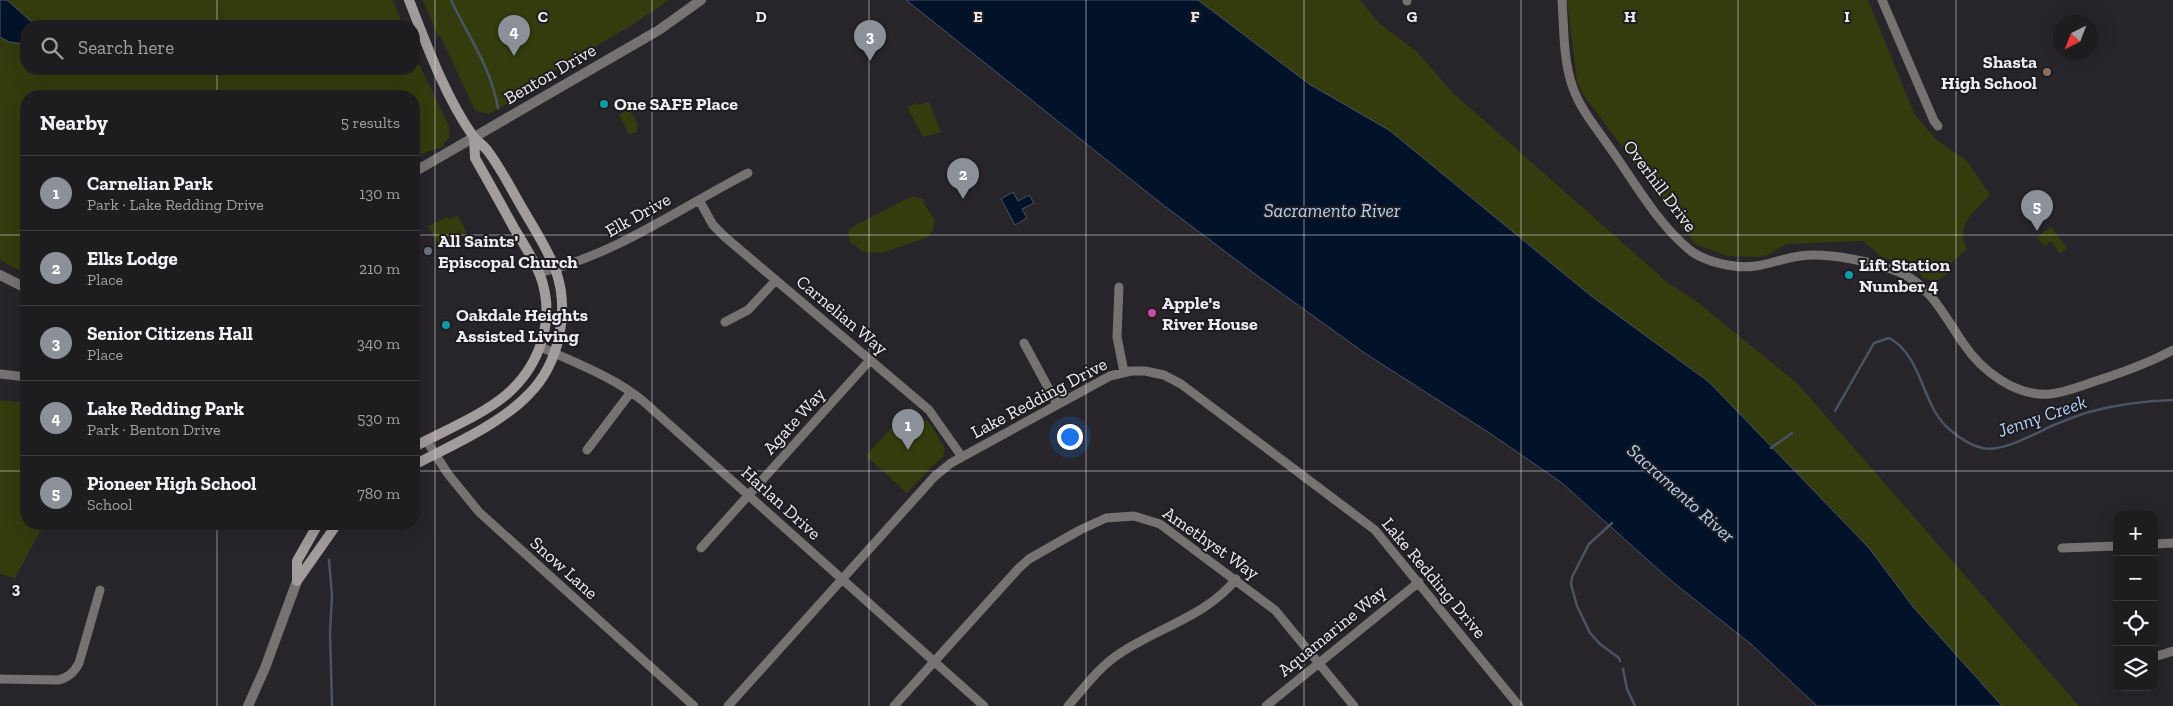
<!DOCTYPE html>
<meta charset="utf-8">
<style>
body{margin:0;font-family:"Zilla Slab",serif;background:#2a292c;color:#f1f3f6}
.controls{position:absolute;right:15px;bottom:15px;display:grid;overflow:hidden;border-radius:10px;box-shadow:0 5px 20px #0002}
.controls button{width:45px;height:45px;display:grid;place-items:center;padding:0;border:0;border-bottom:1px solid #3b3a3d;background:#1d1c1f;color:#f1f3f6;font:25px sans-serif}
.compass{position:absolute;left:2053px;top:15px;width:45px;height:45px;border-radius:50%;background:#1d1c1f;box-shadow:0 5px 20px #0002;rotate:222deg}
.you{position:absolute;left:1069px;top:436px;width:18px;height:18px;margin:-12px;border:4px solid #fff;border-radius:50%;background:#1a73e8;box-shadow:0 0 0 8px #1a73e833}
.badge{display:grid;place-items:center;width:32px;height:32px;border-radius:50%;background:#8c9099;color:#fff;font-size:16px;font-weight:700}
.pin{position:absolute;translate:-50% -41px;filter:drop-shadow(0 1px 2px #0008)}
.pin::after{content:'';position:absolute;top:26px;width:18px;height:15px;background:inherit;clip-path:polygon(0 0,100% 0,50% 100%)}
.list{margin:0;padding:0;list-style:none}
h2{display:flex;justify-content:space-between;align-items:center;height:65px;margin:0;padding:0 20px;font-size:21px}
h2 small{font-size:16px;font-weight:400;color:#a0a1a4}
.list li{display:grid;grid-template-columns:32px 1fr auto;gap:15px;align-items:center;box-sizing:border-box;height:75px;padding:0 20px;border-top:1px solid #3b3a3d}
.list b{display:block;font-size:19px;white-space:nowrap}
.list p{margin:0;font-size:16px;white-space:nowrap;color:#a0a1a4}
.list em{font-size:16px;font-style:normal;color:#a0a1a4}
.icon{flex:none;width:28px;height:28px;fill:none;stroke:currentColor;stroke-width:2;stroke-linecap:round;stroke-linejoin:round}
.map{position:relative;flex:none;width:2173px;height:706px;overflow:hidden}
.search{position:absolute;background:#1d1c1f;box-shadow:0 5px 20px #0002;left:20px;top:20px;width:400px;height:55px;display:flex;align-items:center;gap:12px;box-sizing:border-box;padding:0 18px;border-radius:20px;color:#a0a1a4;font-size:19px}
.panel{position:absolute;background:#1d1c1f;box-shadow:0 5px 20px #0002;left:20px;top:90px;width:400px;height:440px;border-radius:20px}
.map>svg:first-child{display:block}
.green{fill:#343c0e}
.water{fill:#021329;stroke:#495465}
.lines{fill:none;stroke-linecap:round;stroke-linejoin:round}
.stream{stroke:#495465;stroke-width:2.5}
.minor{stroke:#757271;stroke-width:9}
.tertiary{stroke:#757271;stroke-width:10}
.secondary{stroke:#a29d9c;stroke-width:10}
.grid{fill:none;stroke:#efedf0;stroke-width:1;stroke-opacity:0.55}
.education-dot{fill:#8d6e63;stroke:#1e1c20;stroke-width:2}
.culture-dot{fill:#0f9aa8;stroke:#1e1c20;stroke-width:2}
.worship-dot{fill:#6b7280;stroke:#1e1c20;stroke-width:2}
.hotel-dot{fill:#d1479c;stroke:#1e1c20;stroke-width:2}
.labels{text-anchor:middle;dominant-baseline:central;stroke-width:4;stroke-linejoin:round;paint-order:stroke}
.poi-label{font-size:18px;font-weight:bold;fill:#efedf0;stroke:#1e1c20;text-anchor:start}
.street-label{font-size:18px;fill:#efedf0;stroke:#1e1c20}
.water-label{font-size:19px;font-style:italic;fill:#b2d2f8;stroke:#1e1c20}
.grid-label{font-size:16px;text-anchor:middle;font-weight:bold;fill:#efedf0;stroke:#1e1c20;stroke-width:4;stroke-linejoin:round;paint-order:stroke}
</style>
<div class="map">
<svg width="2173" height="706" viewBox="0 0 2173 706">
<rect width="100%" height="100%" fill="#272529"/>
<!-- green -->
<path class="green" d="M0,0H393L403,26H26V69H414V54L449,126V138L443,144L444,146L414,157V96H26V274L0,260Z
M423,0H669L632,25L533,83L536,88L489,114L476,111L474,108L440,35L438,36Z
M1198,0H1360L1379,23L1417,52L1453,93L1667,282L1696,301L1798,384L2079,706H2002L1914,608L1869,548L1709,382L1590,295L1389,130L1309,84Z
M1567,0H1868L1915,115L1936,139L1967,161L1990,195C1975,211 1954,225 1967,249L1950,264L1946,275L1937,280L1924,279L1917,271L1880,256L1863,241L1786,244L1768,255L1759,257L1727,256L1695,244L1582,93L1577,81Z
M929,102L941,132L923,137L907,107L916,103L917,105Z
M629,109L638,124L637,132L629,134L619,115Z
M912,196L925,200L923,202L935,220L933,230L928,237L882,253L864,252L850,242L848,232L852,227Z
M457,215L467,232L440,247L428,226L447,217L449,220Z
M2051,227L2067,248L2060,254L2051,241L2045,246L2037,237Z
M0,400L18,402L26,400V524H48L39,533L15,578L0,574Z
M911,406L932,426L945,449L943,457L929,469L907,493L866,456Z"/>
<!-- water -->
<path class="water" d="M0,0H7L35,25L26,26V44L9,42L0,37Z
M906,0H1198L1309,84L1389,130L1590,295L1709,382L1869,548L1914,608L2002,706H1817L1752,645L1669,579L1562,483L1491,434L1366,354L1259,277L1158,201Z
M1013,192L1018,201L1029,195L1034,203L1022,209L1027,218L1015,225L1001,199Z"/>
<g class="lines">
<!-- stream -->
<path class="stream" d="M451,0C468,36 491,67 498,108
M1835,411L1874,343L1889,338C1923,356 1921,405 1949,429C1958,437 1970,445 1982,448C2003,453 2035,433 2054,425C2066,420 2080,414 2093,411C2119,404 2147,401 2173,400
M1771,448L1792,433
M1612,523L1589,544L1572,577L1571,584L1577,606L1590,633L1600,644L1619,658L1620,661
M329,560L332,596L330,632L332,706
M1623,669L1627,689L1635,706"/>
<!-- minor -->
<path class="minor" d="M1407,0V1
M1562,0C1564,28 1563,61 1573,88C1581,111 1599,131 1613,152C1635,183 1660,227 1691,251C1702,259 1720,264 1734,266C1758,270 1777,259 1800,256C1826,252 1875,262 1899,272C1930,285 1945,317 1963,343C1981,370 2015,397 2050,394C2067,392 2083,385 2099,380C2124,372 2149,363 2173,350
M1882,0L1934,121L1938,126
M699,200L713,225L725,237L929,410L962,457
M539,273C617,254 678,209 748,173
M1119,287L1117,337L1124,372
M725,322L748,310L776,280
M1024,343L1057,404
M541,347C577,364 612,376 643,401L984,706
M0,374L26,377
M426,440L448,474L479,512L694,706
M587,450L631,392
M2154,544L2173,543
M701,548L870,360
M2062,548L2117,546
M2154,657L2173,651
M0,679L58,680C68,678 74,673 79,663L100,590
M728,706L934,477L951,463L1110,376L1131,371H1145L1164,375L1181,384L1375,530L1519,706
M894,706L1018,569L1029,559L1080,530L1106,518L1134,516L1160,524L1275,610L1354,706
M1068,706C1084,688 1099,667 1119,654C1157,628 1207,616 1236,579
M1266,706L1419,582"/>
<!-- tertiary -->
<path class="tertiary" d="M414,172L659,30L701,0
M0,275L26,288
M248,706L265,668L297,581"/>
<!-- secondary -->
<path class="secondary" d="M409,0C427,46 445,96 473,136C477,141 483,145 487,150C501,168 512,191 524,211C535,230 548,250 556,271C570,312 559,364 529,394C501,424 450,446 414,465
M414,447C443,431 481,416 506,395C541,365 556,318 540,275C533,258 523,243 514,228C501,204 488,181 475,158L474,137
M297,581L337,524
M297,581V561L318,524"/>
</g>
<!-- grid -->
<path class="grid" d="M217,0V26M435,0V706M652,0V706M869,0V706M1086,0V706M1304,0V706M1521,0V706M1738,0V706M1956,0V706M217,69V96M0,235H26M414,235H2173M0,471H26M414,471H2173M217,524V706"/>
<!-- markers -->
<circle class="education-dot" cx="2047" cy="72" r="5"/>
<g class="culture-dot">
<circle cx="604" cy="104" r="5"/>
<circle cx="1849" cy="275" r="5"/>
<circle cx="446" cy="325" r="5"/>
</g>
<circle class="worship-dot" cx="428" cy="251" r="5"/>
<circle class="hotel-dot" cx="1152" cy="313" r="5"/>
<g class="labels">
<!-- poi labels -->
<g class="poi-label">
<text x="2037" y="62" text-anchor="end">Shasta<tspan x="2037" dy="21">High School</tspan></text>
<text x="614" y="104">One SAFE Place</text>
<text x="438" y="241">All Saints'<tspan x="438" dy="21">Episcopal Church</tspan></text>
<text x="1859" y="265">Lift Station<tspan x="1859" dy="21">Number 4</tspan></text>
<text x="1162" y="303">Apple's<tspan x="1162" dy="21">River House</tspan></text>
<text x="456" y="315">Oakdale Heights<tspan x="456" dy="21">Assisted Living</tspan></text>
</g>
<!-- street labels -->
<g class="street-label">
<text transform="translate(550 74) rotate(-30)">Benton Drive</text>
<text transform="translate(1660 186) rotate(53)">Overhill Drive</text>
<text transform="translate(638 215) rotate(-29)">Elk Drive</text>
<text transform="translate(842 315) rotate(40)">Carnelian Way</text>
<text transform="translate(1039 398) rotate(-28)">Lake Redding Drive</text>
<text transform="translate(794 421) rotate(-48)">Agate Way</text>
<text transform="translate(781 503) rotate(42)">Harlan Drive</text>
<text transform="translate(1211 543) rotate(35)">Amethyst Way</text>
<text transform="translate(564 568) rotate(42)">Snow Lane</text>
<text transform="translate(1434 578) rotate(50)">Lake Redding Drive</text>
<text transform="translate(1332 631) rotate(-39)">Aquamarine Way</text>
</g>
<!-- water labels -->
<g class="water-label">
<text x="1332" y="210">Sacramento River</text>
<text transform="translate(2042 416) rotate(-19)">Jenny Creek</text>
<text transform="translate(1681 493) rotate(42)">Sacramento River</text>
</g>
</g>
<g class="grid-label">
<text x="543" y="22">C</text>
<text x="761" y="22">D</text>
<text x="978" y="22">E</text>
<text x="1195" y="22">F</text>
<text x="1412" y="22">G</text>
<text x="1630" y="22">H</text>
<text x="1847" y="22">I</text>
<text x="16" y="594">3</text>
</g>
</svg>
<div class="controls">
<button>+</button>
<button>−</button>
<button><svg class="icon" aria-label="locate" viewBox="0 0 24 24"><circle cx="12" cy="12" r="6"/><path d="M12 2v4M12 18v4M2 12h4M18 12h4"/></svg></button>
<button><svg class="icon" aria-label="layers" viewBox="0 0 24 24"><path d="M12 4l9 5-9 5-9-5zM3 14l9 5 9-5"/></svg></button>
</div>
<svg class="compass" viewBox="-18 -18 36 36"><path d="M0-13l5 13h-10z" fill="#e53935"/><path d="M0 13l5-13h-10z" fill="#a0a1a4"/></svg>
<div class="you"></div>
<div class="pin badge" style="left:908px;top:450px">1</div>
<div class="pin badge" style="left:963px;top:199px">2</div>
<div class="pin badge" style="left:870px;top:61px">3</div>
<div class="pin badge" style="left:514px;top:56px">4</div>
<div class="pin badge" style="left:2037px;top:231px">5</div>
<div class="search"><svg class="icon" aria-label="search" viewBox="0 0 24 24"><circle cx="10" cy="10" r="6"/><path d="M15 15l6 6"/></svg>Search here</div>
<section class="panel">
<h2>Nearby<small>5 results</small></h2>
<ul class="list">
<li><span class="badge">1</span><div><b>Carnelian Park</b><p>Park · Lake Redding Drive</p></div><em>130 m</em></li>
<li><span class="badge">2</span><div><b>Elks Lodge</b><p>Place</p></div><em>210 m</em></li>
<li><span class="badge">3</span><div><b>Senior Citizens Hall</b><p>Place</p></div><em>340 m</em></li>
<li><span class="badge">4</span><div><b>Lake Redding Park</b><p>Park · Benton Drive</p></div><em>530 m</em></li>
<li><span class="badge">5</span><div><b>Pioneer High School</b><p>School</p></div><em>780 m</em></li>
</ul>
</section>
</div>
